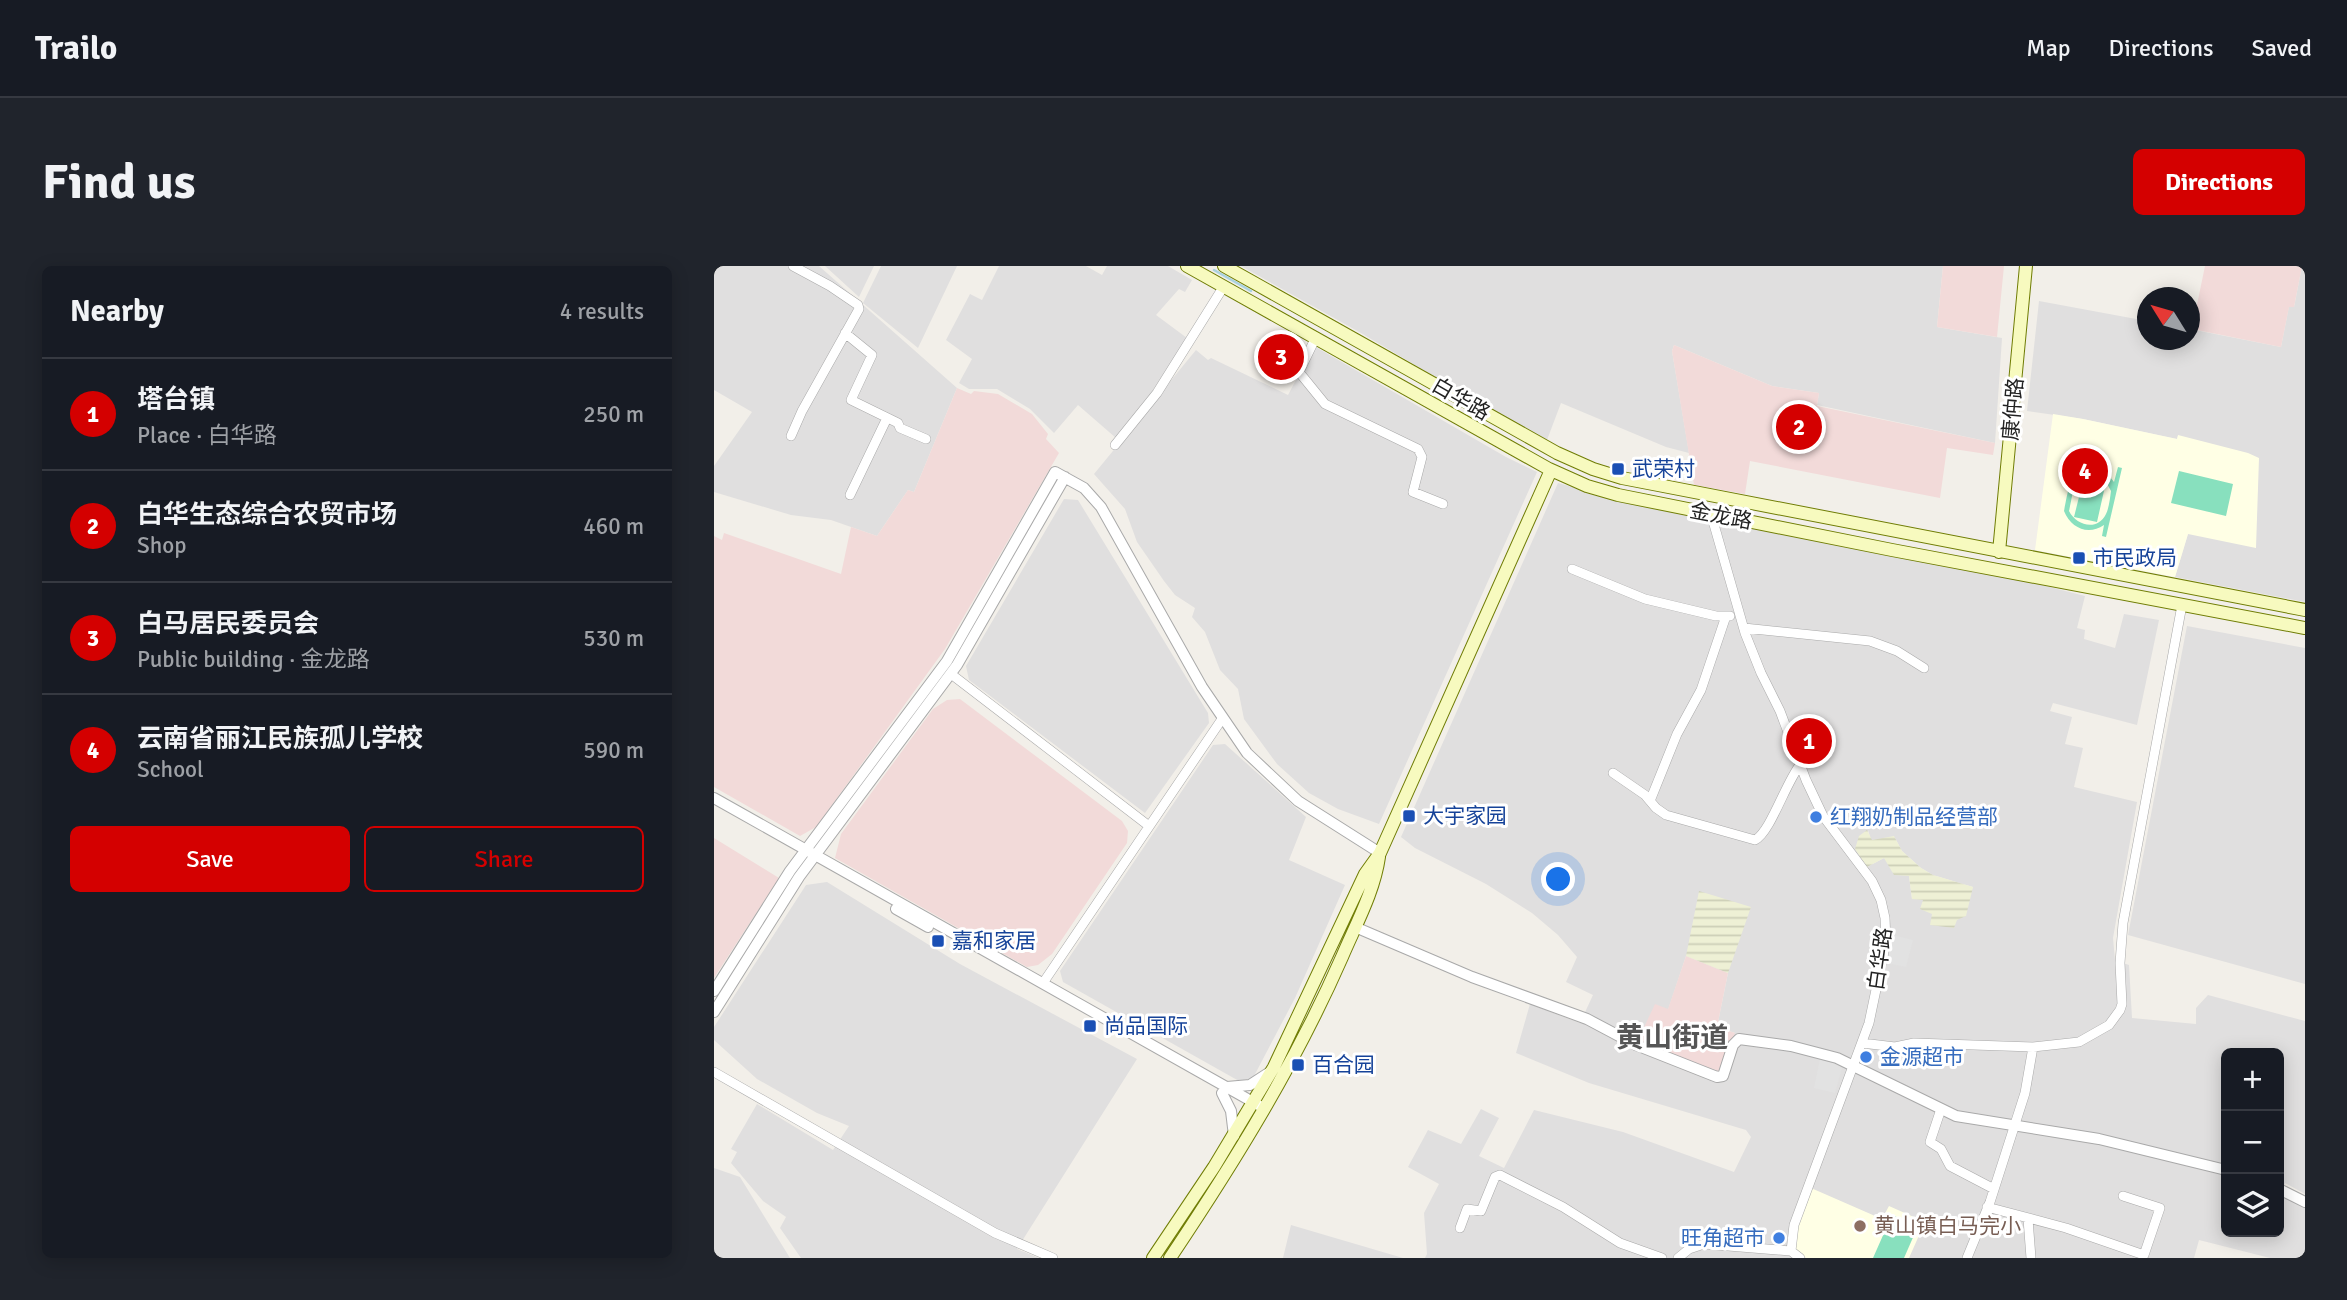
<!DOCTYPE html>
<meta charset="utf-8">
<style>
body{margin:0;font-family:Signika,"Noto Sans SC",sans-serif;background:#20242c;color:#f1f3f6}
.controls{position:absolute;right:21px;bottom:21px;display:grid;overflow:hidden;border-radius:10px;box-shadow:0 4px 18px #0003}
.controls button{width:63px;height:63px;display:grid;place-items:center;padding:0;border:0;border-bottom:2px solid #363941;background:#171b24;color:#f1f3f6;font:35px sans-serif}
.compass{position:absolute;left:1423px;top:21px;width:63px;height:63px;border-radius:50%;background:#171b24;box-shadow:0 4px 18px #0003;rotate:307deg}
.you{position:absolute;left:845px;top:614px;width:24px;height:24px;margin:-18px;border:5px solid #fff;border-radius:50%;background:#1a73e8;box-shadow:0 0 0 10px #1a73e833}
.badge{display:grid;place-items:center;width:46px;height:46px;border-radius:50%;background:#d40000;color:#fff;font-size:23px;font-weight:700}
.pin{position:absolute;translate:-50% -50%;border:4px solid #fff;box-shadow:0 2px 7px #0006}
.list{margin:0;padding:0;list-style:none}
h2{display:flex;justify-content:space-between;align-items:center;height:91px;margin:0;padding:0 28px;font-size:30px}
h2 small{font-size:23px;font-weight:400;color:#9ea1a6}
.list li{display:grid;grid-template-columns:46px 1fr auto;gap:21px;align-items:center;box-sizing:border-box;height:112px;padding:0 28px;border-top:2px solid #363941}
.list b{display:block;font-size:26px;white-space:nowrap}
.list p{margin:0;font-size:23px;white-space:nowrap;color:#9ea1a6}
.list em{font-size:23px;font-style:normal;color:#9ea1a6}
.actions{display:flex;gap:14px;padding:21px 28px}
.actions a{flex:1;padding:16px 0;border:2px solid #d40000;border-radius:10px;text-align:center;font-size:24px;color:#d40000}
.actions .main{background:#d40000;color:#fff}
.icon{flex:none;width:38px;height:38px;fill:none;stroke:currentColor;stroke-width:2;stroke-linecap:round;stroke-linejoin:round}
.map{position:relative;flex:none;width:1591px;height:992px;overflow:hidden;border-radius:10px}
header{display:flex;align-items:center;gap:42px;box-sizing:border-box;height:98px;padding:0 35px;background:#171b24;border-bottom:2px solid #363941}
header strong{font-size:33px}
nav{display:flex;gap:38px;margin-inline-start:auto;font-size:24px}
.intro{display:flex;align-items:center;justify-content:space-between;box-sizing:border-box;height:168px;padding:0 42px}
h1{margin:0;font-size:49px}
.button{padding:18px 32px;border-radius:10px;background:#d40000;color:#fff;font-size:24px;font-weight:700}
main{display:flex;gap:42px;padding:0 42px}
aside{flex:1;background:#171b24;border-radius:10px;box-shadow:0 4px 18px #0003}
.map>svg:first-child{display:block}
.residential{fill:#e0dfdf;fill-rule:evenodd}
.commercial{fill:#f2dad9}
.education{fill:#ffffe5}
.farmland{fill:url(#farmland-rules)}
.pitch{fill:#88e0be;fill-rule:evenodd}
.parking{fill:#e2e2e2}
.lines{fill:none;stroke-linecap:round;stroke-linejoin:round}
.stream{stroke:#aad3df;stroke-width:2.5}
.minor-casing{stroke:#a9a9a9;stroke-width:10}
.tertiary-casing{stroke:#a9a9a9;stroke-width:12}
.secondary-casing{stroke:#707d05;stroke-width:14}
.minor{stroke:#fff;stroke-width:9}
.tertiary{stroke:#fff;stroke-width:10}
.secondary{stroke:#f7fabf;stroke-width:12}
.transit-dot{fill:#1a4fb4;stroke:#fff;stroke-width:2.5}
.shop-dot{fill:#3f7fe0;stroke:#fff;stroke-width:2.5}
.education-dot{fill:#8d6e63;stroke:#fff;stroke-width:2.5}
.labels{text-anchor:middle;dominant-baseline:central;stroke-width:6;stroke-linejoin:round;paint-order:stroke}
.street-label{font-size:21px;fill:#222;stroke:#fff}
.transit-label{font-size:21px;fill:#164399;stroke:#fff;text-anchor:start}
.shop-label{font-size:21px;fill:#366cbe;stroke:#fff;text-anchor:start}
.education-label{font-size:21px;fill:#785e54;stroke:#fff;text-anchor:start}
.district-label{font-size:28px;font-weight:bold;fill:#555;stroke:#fff}
</style>
<header>
<strong>Trailo</strong>
<nav><a>Map</a><a>Directions</a><a>Saved</a></nav>
</header>
<div class="intro"><h1>Find us</h1><a class="button">Directions</a></div>
<main>
<aside>
<h2>Nearby<small>4 results</small></h2>
<ul class="list">
<li><span class="badge">1</span><div><b>塔台镇</b><p>Place · 白华路</p></div><em>250 m</em></li>
<li><span class="badge">2</span><div><b>白华生态综合农贸市场</b><p>Shop</p></div><em>460 m</em></li>
<li><span class="badge">3</span><div><b>白马居民委员会</b><p>Public building · 金龙路</p></div><em>530 m</em></li>
<li><span class="badge">4</span><div><b>云南省丽江民族孤儿学校</b><p>School</p></div><em>590 m</em></li>
</ul>
<div class="actions"><a class="main">Save</a><a>Share</a></div>
</aside>
<div class="map">
<svg width="1591" height="992" viewBox="0 0 1591 992">
<defs>
<pattern id="farmland-rules" width="6" height="5" patternUnits="userSpaceOnUse" patternTransform="scale(1.75)"><rect width="6" height="5" fill="#eef0d5"/><path d="M0 2.5h6" fill="none" stroke="#ccceb7"/></pattern>
</defs>
<rect width="100%" height="100%" fill="#f2efe9"/>
<!-- residential -->
<path class="residential" d="M0,0H105L243,122L200,226L194,224L163,270L117,254L77,249L0,226V200L38,146L0,124Z
M111,0H160L145,31Z
M167,0H243L204,82L149,37Z
M285,0H372L388,9L393,0H454L478,14L471,26L465,23L442,49L473,72L437,127L402,172L364,139L340,167L316,143L283,123H255L245,117L258,93L232,74L256,28L268,34Z
M527,0H1229L1223,61L1288,72L1281,177L1103,139L1105,127L1058,120L960,79L958,85L975,187L952,181L847,137L833,174L797,156L647,67Z
M1588,0H1591V336L1461,311L1474,268L1464,170L1463,173L1369,153L1313,145L1325,35L1433,55L1434,74H1476V63L1567,81L1575,40L1580,41Z
M600,80L792,191L823,206L665,558L624,543L595,527L563,498L530,453L524,423L506,404L491,366L478,351L481,342L461,329L450,315L423,276L411,243L380,208L482,84L494,94L497,92L574,129Z
M844,217L940,243L1324,318L1371,330L1363,362L1371,364L1370,373L1401,382L1410,348L1445,354L1423,459L1339,437L1336,445L1358,451L1351,478L1369,482L1360,521L1423,536L1399,672L1401,694L1415,699L1418,752L1482,758V742L1494,729L1591,755V928L1571,917L1568,928L1591,940V992H1556L1485,974L1480,992H711L713,988L710,947L725,918L694,901L714,864L747,878L767,843L785,852L765,890L790,902L820,844L909,866L1020,906L1037,871L1032,864L875,817L802,787L816,738L866,757L879,729L852,716L863,691L844,669L818,647L772,618L701,582L687,571ZM1154,564L1157,574L1181,572L1188,585L1207,602L1219,609L1259,621L1243,654L1209,634L1198,633L1195,610L1170,592L1153,601ZM972,690L1014,707L1003,761L1021,767L924,774L954,744ZM1512,787H1565V966H1512Z
M350,233L364,234L494,447L495,457L431,547L255,414L252,400Z
M1473,360L1591,382V718L1414,669Z
M511,478L592,551L575,594L631,619L581,732L539,812L525,815L349,716L346,705L499,479Z
M113,616L246,698L423,793L303,983L325,992H87L66,962L72,951L49,935L17,897L23,886L17,883L43,838L119,884L135,860L103,847L43,813L0,774V761L92,619Z
M0,902L26,911L76,992H0Z
M577,959L689,992H569Z"/>
<!-- commercial -->
<path class="commercial" d="M1229,0H1290L1283,71L1223,61Z
M1491,0H1588L1580,41H1575L1567,81L1478,63Z
M960,79L1058,120L1105,127L1103,140L1281,177L1279,189L1233,182L1226,232L1036,195L1031,228L980,219L958,85Z
M243,122L257,128L260,125L284,128L318,148L334,168L332,173L345,187L231,383L102,561L86,570L0,521V270L8,274L10,267L127,308L137,261L163,270L194,224L200,226Z
M246,433L408,555L414,565L413,577L338,688L324,699L313,701L121,592L127,568L219,443L233,434Z
M0,572L65,612L0,712Z
M972,690L1014,707L1003,761L1021,767L1007,806L952,787L924,774L941,738L954,743Z"/>
<!-- education -->
<path class="education" d="M1339,148L1369,153L1463,173L1464,169L1534,187L1545,192L1542,282L1474,268L1461,311L1321,284Z
M1097,922L1168,953L1175,940L1211,956L1195,992H1092L1082,986V963Z"/>
<!-- farmland -->
<path class="farmland" d="M1153,564L1158,574L1180,570L1188,585L1207,602L1219,609L1259,621L1252,650L1243,654L1240,662L1216,659L1218,648L1206,643L1209,634L1198,633L1195,610L1180,609L1170,592L1153,601L1141,583L1145,570Z
M985,625L1037,641L1014,707L972,690Z"/>
<!-- pitch -->
<path class="pitch" d="M1404,201L1408,202L1392,271L1388,270L1390,259C1374,270 1357,262 1350,245C1354,226 1356,198 1382,204C1391,206 1395,209 1400,216ZM1376,208L1390,212L1397,225C1396,232 1395,242 1392,248C1383,266 1362,259 1355,245C1359,230 1358,211 1376,208Z
M1465,205L1519,218L1512,250L1457,237Z
M1370,211L1392,216L1383,256L1360,251Z
M1178,949L1204,960L1190,992H1159Z"/>
<!-- parking -->
<path class="parking" d="M1175,668L1199,674L1192,701L1172,697Z
M1106,793L1122,798L1128,802L1121,827L1100,822Z"/>
<g class="lines">
<!-- stream -->
<path class="stream" d="M500,4L537,25"/>
<!-- minor casing -->
<g class="minor-casing">
<path id="minor" d="M131,67L158,89L137,134L184,157L186,162L212,173
M602,71L585,106L611,138L704,183L708,191L699,226L729,238
M77,170L88,145L145,43L144,39L116,20L79,0
M401,179L443,127L510,20
M136,229L173,152
M997,248L1031,367L1047,407L1066,445L1092,514L1109,550L1158,615L1167,634L1171,652L1172,676L1155,757L1080,959L1077,985L1086,992
M858,303L931,333L1002,350H1016
M1030,362L1156,375L1183,385L1210,402
M237,408L435,560
M899,507L931,529L942,542L952,549L1041,574C1056,567 1072,516 1086,499
M936,535L963,468L987,424L1012,350
M329,717L508,453
M1148,777L1181,781L1200,777L1319,781L1365,776L1395,759L1406,744L1408,738L1406,697L1409,657L1468,339
M0,806L281,967L339,992
M1227,843L1216,876L1227,883L1236,900L1280,923
M1273,941L1352,962L1430,989L1446,942L1409,930
M1314,953L1317,992
M746,962L753,943L767,945L781,911L786,909L849,941L906,977L948,992
M964,992L975,983L990,978L1077,985
M1253,992L1276,936L1311,827L1319,781"/>
</g>
<!-- tertiary casing -->
<g class="tertiary-casing">
<path id="tertiary" d="M0,532L546,840
M182,643L214,661
M641,661L758,711L873,753L922,779L1003,811L1009,810L1019,779L1025,773L1077,780L1123,792L1242,850L1385,873L1512,904
M0,725L76,605L233,395L341,206L370,222L387,241L488,421L533,487L584,535L666,587
M0,746L85,611L243,399L351,211
M513,821L536,819L556,806
M508,827L517,845L520,870
M1565,923L1591,936"/>
</g>
<!-- secondary casing -->
<g class="secondary-casing">
<path id="secondary" d="M473,0L835,203L873,220L904,229L1178,284L1591,362
M510,0L843,187L879,203L908,212L1591,344
M1285,286L1312,0
M439,992L500,901L560,801L651,608L666,587L837,204
M456,992C521,895 581,798 628,691C642,658 660,626 665,591"/>
</g>
<!-- minor -->
<use href="#minor" class="minor"/>
<!-- tertiary -->
<use href="#tertiary" class="tertiary"/>
<!-- secondary -->
<use href="#secondary" class="secondary"/>
</g>
<!-- markers -->
<g class="transit-dot">
<rect x="897" y="196" width="14" height="14" rx="3.5"/>
<rect x="1358" y="285" width="14" height="14" rx="3.5"/>
<rect x="688" y="543" width="14" height="14" rx="3.5"/>
<rect x="217" y="668" width="14" height="14" rx="3.5"/>
<rect x="369" y="753" width="14" height="14" rx="3.5"/>
<rect x="577" y="792" width="14" height="14" rx="3.5"/>
</g>
<g class="shop-dot">
<circle cx="1102" cy="551" r="7"/>
<circle cx="1152" cy="791" r="7"/>
<circle cx="1065" cy="972" r="7"/>
</g>
<circle class="education-dot" cx="1146" cy="960" r="7"/>
<g class="labels">
<!-- street labels -->
<g class="street-label">
<text transform="translate(747 133) rotate(30)">白华路</text>
<text transform="translate(1299 143) rotate(-85)">康仲路</text>
<text transform="translate(1007 250) rotate(11)">金龙路</text>
<text transform="translate(1166 693) rotate(-82)">白华路</text>
</g>
<!-- transit labels -->
<g class="transit-label">
<text x="918" y="203">武荣村</text>
<text x="1379" y="292">市民政局</text>
<text x="709" y="550">大宇家园</text>
<text x="238" y="675">嘉和家居</text>
<text x="390" y="760">尚品国际</text>
<text x="598" y="799">百合园</text>
</g>
<!-- shop labels -->
<g class="shop-label">
<text x="1116" y="551">红翔奶制品经营部</text>
<text x="1166" y="791">金源超市</text>
<text x="1051" y="972" text-anchor="end">旺角超市</text>
</g>
<!-- education labels -->
<g class="education-label">
<text x="1160" y="960">黄山镇白马完小</text>
</g>
<!-- district labels -->
<g class="district-label">
<text x="958" y="772">黄山街道</text>
</g>
</g>
</svg>
<div class="controls">
<button>+</button>
<button>−</button>
<button><svg class="icon" aria-label="layers" viewBox="0 0 24 24"><path d="M12 4l9 5-9 5-9-5zM3 14l9 5 9-5"/></svg></button>
</div>
<svg class="compass" viewBox="-18 -18 36 36"><path d="M0-13l5 13h-10z" fill="#e53935"/><path d="M0 13l5-13h-10z" fill="#9ea1a6"/></svg>
<div class="you"></div>
<div class="pin badge" style="left:1095px;top:475px">1</div>
<div class="pin badge" style="left:1085px;top:161px">2</div>
<div class="pin badge" style="left:567px;top:91px">3</div>
<div class="pin badge" style="left:1371px;top:205px">4</div>
</div>
</main>
